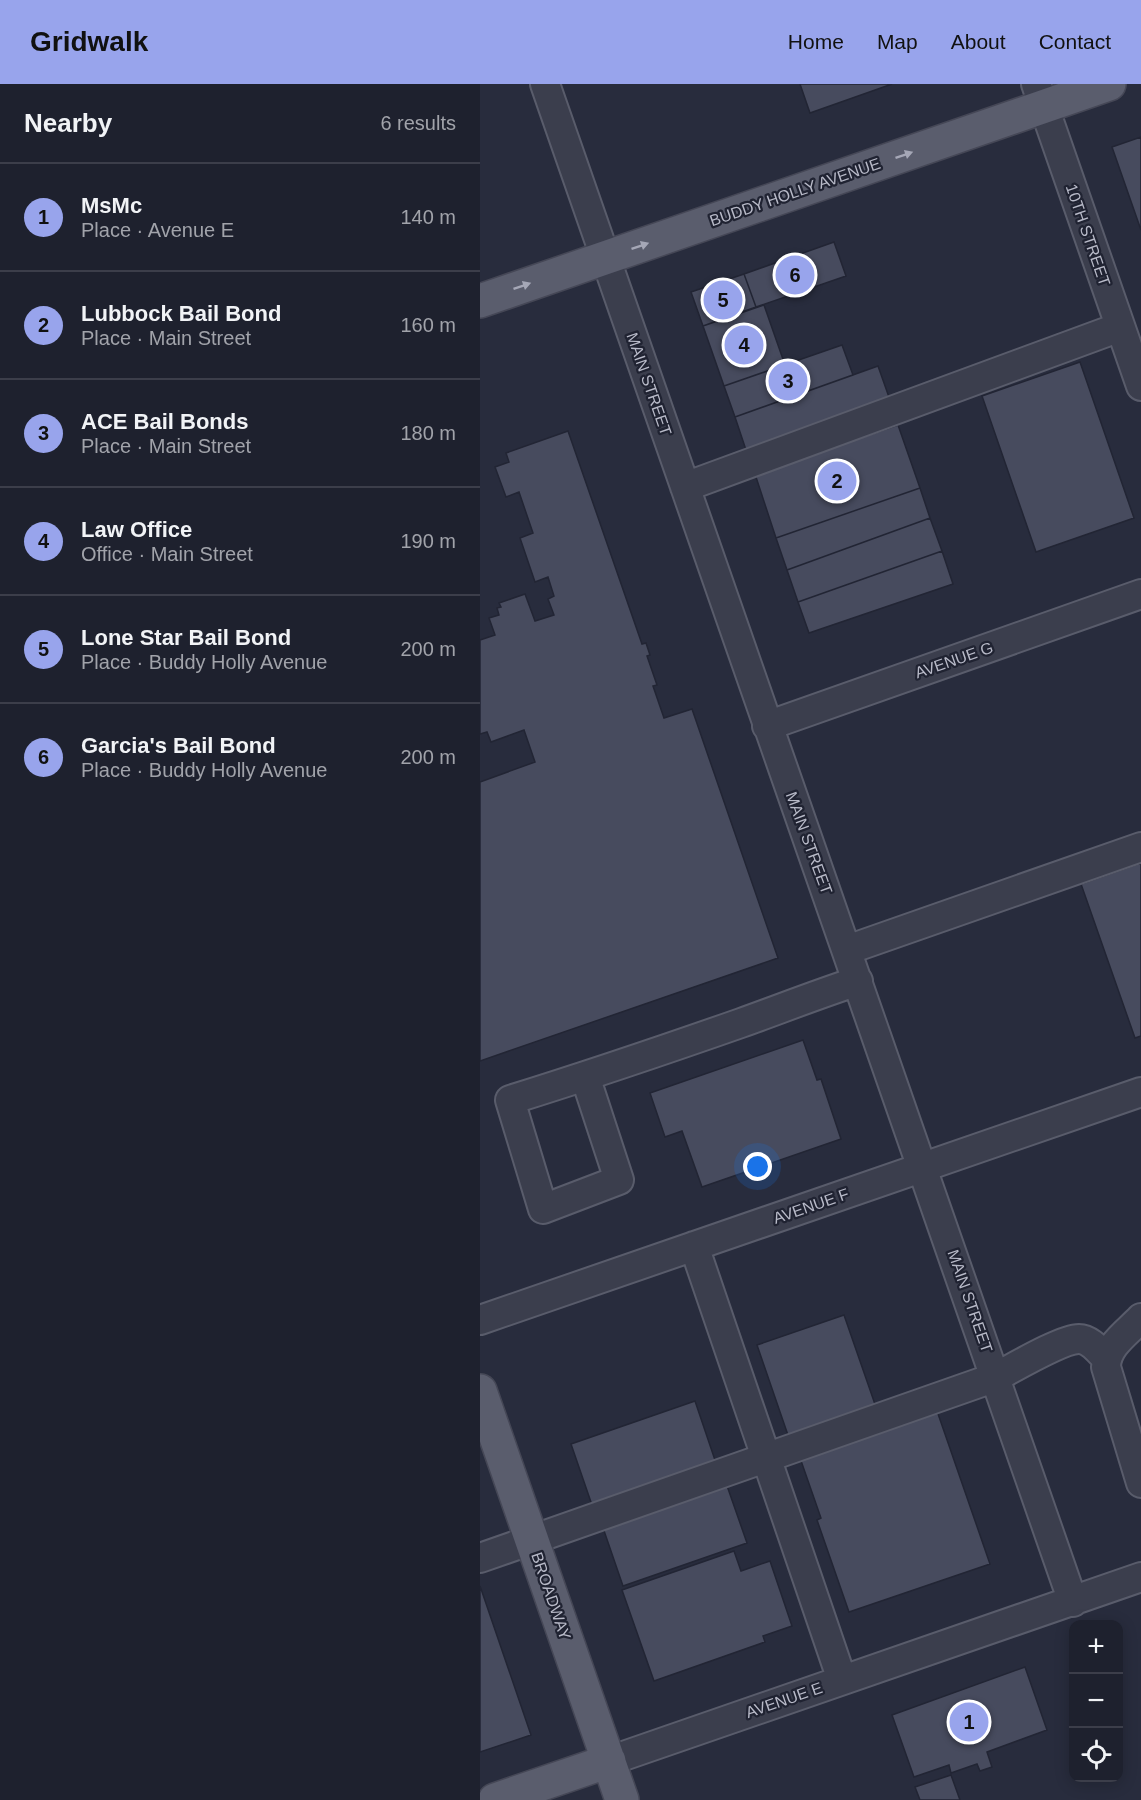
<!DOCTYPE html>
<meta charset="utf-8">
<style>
body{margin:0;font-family:Arial,sans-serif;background:#262936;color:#f1f3f6}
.controls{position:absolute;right:18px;bottom:18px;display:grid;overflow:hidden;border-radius:12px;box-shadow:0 3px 15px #0003}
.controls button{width:54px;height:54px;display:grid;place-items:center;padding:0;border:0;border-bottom:2px solid #3c3e4a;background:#1e212e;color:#f1f3f6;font:30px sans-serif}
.you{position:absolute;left:278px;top:1083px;width:21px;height:21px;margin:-15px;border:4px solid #fff;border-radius:50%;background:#1a73e8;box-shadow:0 0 0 9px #1a73e833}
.badge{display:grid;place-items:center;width:39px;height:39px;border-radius:50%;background:#98a4ec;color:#111;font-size:20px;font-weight:700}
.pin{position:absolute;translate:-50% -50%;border:3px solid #fff;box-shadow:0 2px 6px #0006}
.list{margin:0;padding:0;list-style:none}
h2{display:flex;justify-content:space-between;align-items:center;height:78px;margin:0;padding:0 24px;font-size:26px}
h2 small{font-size:20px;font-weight:400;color:#a1a3aa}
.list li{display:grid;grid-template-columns:39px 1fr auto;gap:18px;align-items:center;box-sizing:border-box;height:108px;padding:0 24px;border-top:2px solid #3c3e4a}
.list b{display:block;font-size:22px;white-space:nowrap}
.list p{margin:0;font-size:20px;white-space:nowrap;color:#a1a3aa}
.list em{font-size:20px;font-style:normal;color:#a1a3aa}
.icon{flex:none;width:33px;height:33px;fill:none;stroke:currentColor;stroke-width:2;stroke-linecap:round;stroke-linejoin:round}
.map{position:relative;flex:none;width:661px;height:1716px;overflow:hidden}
header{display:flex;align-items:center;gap:36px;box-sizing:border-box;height:84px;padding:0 30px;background:#98a4ec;color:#111}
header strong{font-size:28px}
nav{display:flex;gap:33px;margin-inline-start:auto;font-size:21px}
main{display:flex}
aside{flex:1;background:#1e212e}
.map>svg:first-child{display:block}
.building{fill:#474b5e;stroke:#222534;stroke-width:1.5}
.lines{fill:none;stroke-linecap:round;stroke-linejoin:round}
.minor-casing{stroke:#595c6b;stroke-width:32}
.major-casing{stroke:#454756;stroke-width:36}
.minor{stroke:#3b3e4d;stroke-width:28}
.major{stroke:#5a5d6d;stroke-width:33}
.oneway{fill:#a5a7b6}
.labels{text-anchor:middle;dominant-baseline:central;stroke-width:4.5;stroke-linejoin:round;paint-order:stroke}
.street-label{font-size:16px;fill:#b8bac8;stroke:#202332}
</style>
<header>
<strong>Gridwalk</strong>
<nav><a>Home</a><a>Map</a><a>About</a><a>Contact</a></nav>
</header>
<main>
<aside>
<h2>Nearby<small>6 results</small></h2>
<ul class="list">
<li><span class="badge">1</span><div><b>MsMc</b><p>Place · Avenue E</p></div><em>140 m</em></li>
<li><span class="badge">2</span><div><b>Lubbock Bail Bond</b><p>Place · Main Street</p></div><em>160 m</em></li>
<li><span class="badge">3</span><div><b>ACE Bail Bonds</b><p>Place · Main Street</p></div><em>180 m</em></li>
<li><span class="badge">4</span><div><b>Law Office</b><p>Office · Main Street</p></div><em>190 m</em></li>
<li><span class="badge">5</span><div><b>Lone Star Bail Bond</b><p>Place · Buddy Holly Avenue</p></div><em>200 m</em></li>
<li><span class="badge">6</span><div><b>Garcia's Bail Bond</b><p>Place · Buddy Holly Avenue</p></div><em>200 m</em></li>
</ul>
</aside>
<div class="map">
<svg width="661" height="1716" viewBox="0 0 661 1716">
<rect width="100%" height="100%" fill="#282c3d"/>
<!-- building -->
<path class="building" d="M320,0H412L330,29Z
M661,53V146L632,63Z
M354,158L366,192L276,223L264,190Z
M264,190L276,223L223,242L211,208Z
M284,221L305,281L244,302L223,242Z
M362,261L373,291L255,333L244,302Z
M600,278L654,434L556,468L502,312Z
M398,282L410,316L266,366L255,333Z
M418,341L440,404L296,454L275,390Z
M88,347L162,560L166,559L170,571L167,572L177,601L173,602L184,634L212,625L298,874L0,977V698L55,678L44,646L11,658L7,648L0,650V556L15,551L9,534L19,531L17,524L21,523L19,519L45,510L55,537L74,531L68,515L74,512L68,493L55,498L40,454L53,449L39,408L26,413L15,383L29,378L26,369Z
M440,404L450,434L307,486L296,454Z
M450,434L462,467L318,518L307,486Z
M462,467L473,500L329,549L318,518Z
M661,779V952L655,954L601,800Z
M323,956L337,996L341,995L361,1055L222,1103L202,1047L185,1053L170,1009Z
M364,1231L397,1326L310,1357L277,1261Z
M215,1317L237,1382L113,1424L91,1360Z
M456,1324L510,1480L369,1528L337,1436L341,1434L319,1371Z
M245,1396L267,1459L143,1502L121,1438Z
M254,1467L261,1487L290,1477L312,1542L283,1552L285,1558L174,1597L142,1506Z
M0,1502L51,1651L0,1668Z
M545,1583L567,1646L507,1668L512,1683L500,1687L497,1680L471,1689L469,1681L434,1693L412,1631Z
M471,1691L480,1716H440L435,1703Z"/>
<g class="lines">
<!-- minor casing -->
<g class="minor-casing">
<path id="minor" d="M65,0C240,506 419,1011 593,1518
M556,0L661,302
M205,403L640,243
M287,642L661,510
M367,866L661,763
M105,992L139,1096L63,1125L30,1016C107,992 184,966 261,939C300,925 338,910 378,897
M214,1162L362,1596
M661,1234C648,1248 626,1262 626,1283L661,1399
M0,1236L661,1008
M0,1474L516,1293C533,1284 582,1255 599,1255C610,1255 619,1267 626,1274
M129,1677L661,1493"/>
</g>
<!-- major casing -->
<g class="major-casing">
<path id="major" d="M0,217L629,0
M0,1307L142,1716
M15,1716L129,1677"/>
</g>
<!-- minor -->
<use href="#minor" class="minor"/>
<!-- major -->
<use href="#major" class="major"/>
</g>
<!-- one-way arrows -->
<defs><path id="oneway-solid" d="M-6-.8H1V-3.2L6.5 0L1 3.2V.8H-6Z" transform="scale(1.5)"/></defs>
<g class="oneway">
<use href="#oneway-solid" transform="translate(424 71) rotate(-19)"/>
<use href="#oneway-solid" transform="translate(160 162) rotate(-19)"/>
<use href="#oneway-solid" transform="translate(42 202) rotate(-19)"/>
</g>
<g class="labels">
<!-- street labels -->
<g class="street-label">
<text transform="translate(315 108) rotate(-19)">BUDDY HOLLY AVENUE</text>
<text transform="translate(608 151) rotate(71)">10TH STREET</text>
<text transform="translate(169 300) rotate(71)">MAIN STREET</text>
<text transform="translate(474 576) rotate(-19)">AVENUE G</text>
<text transform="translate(329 759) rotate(70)">MAIN STREET</text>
<text transform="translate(331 1122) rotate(-19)">AVENUE F</text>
<text transform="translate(490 1217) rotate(71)">MAIN STREET</text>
<text transform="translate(71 1512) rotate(71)">BROADWAY</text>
<text transform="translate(304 1616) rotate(-19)">AVENUE E</text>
</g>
</g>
</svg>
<div class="controls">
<button>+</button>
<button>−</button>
<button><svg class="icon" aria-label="locate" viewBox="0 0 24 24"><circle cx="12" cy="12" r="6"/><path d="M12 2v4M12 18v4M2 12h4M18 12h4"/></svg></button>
</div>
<div class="you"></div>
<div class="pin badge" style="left:489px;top:1638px">1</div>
<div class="pin badge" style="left:357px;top:397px">2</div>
<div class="pin badge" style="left:308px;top:297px">3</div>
<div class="pin badge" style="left:264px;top:261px">4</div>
<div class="pin badge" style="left:243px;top:216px">5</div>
<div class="pin badge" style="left:315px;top:191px">6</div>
</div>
</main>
